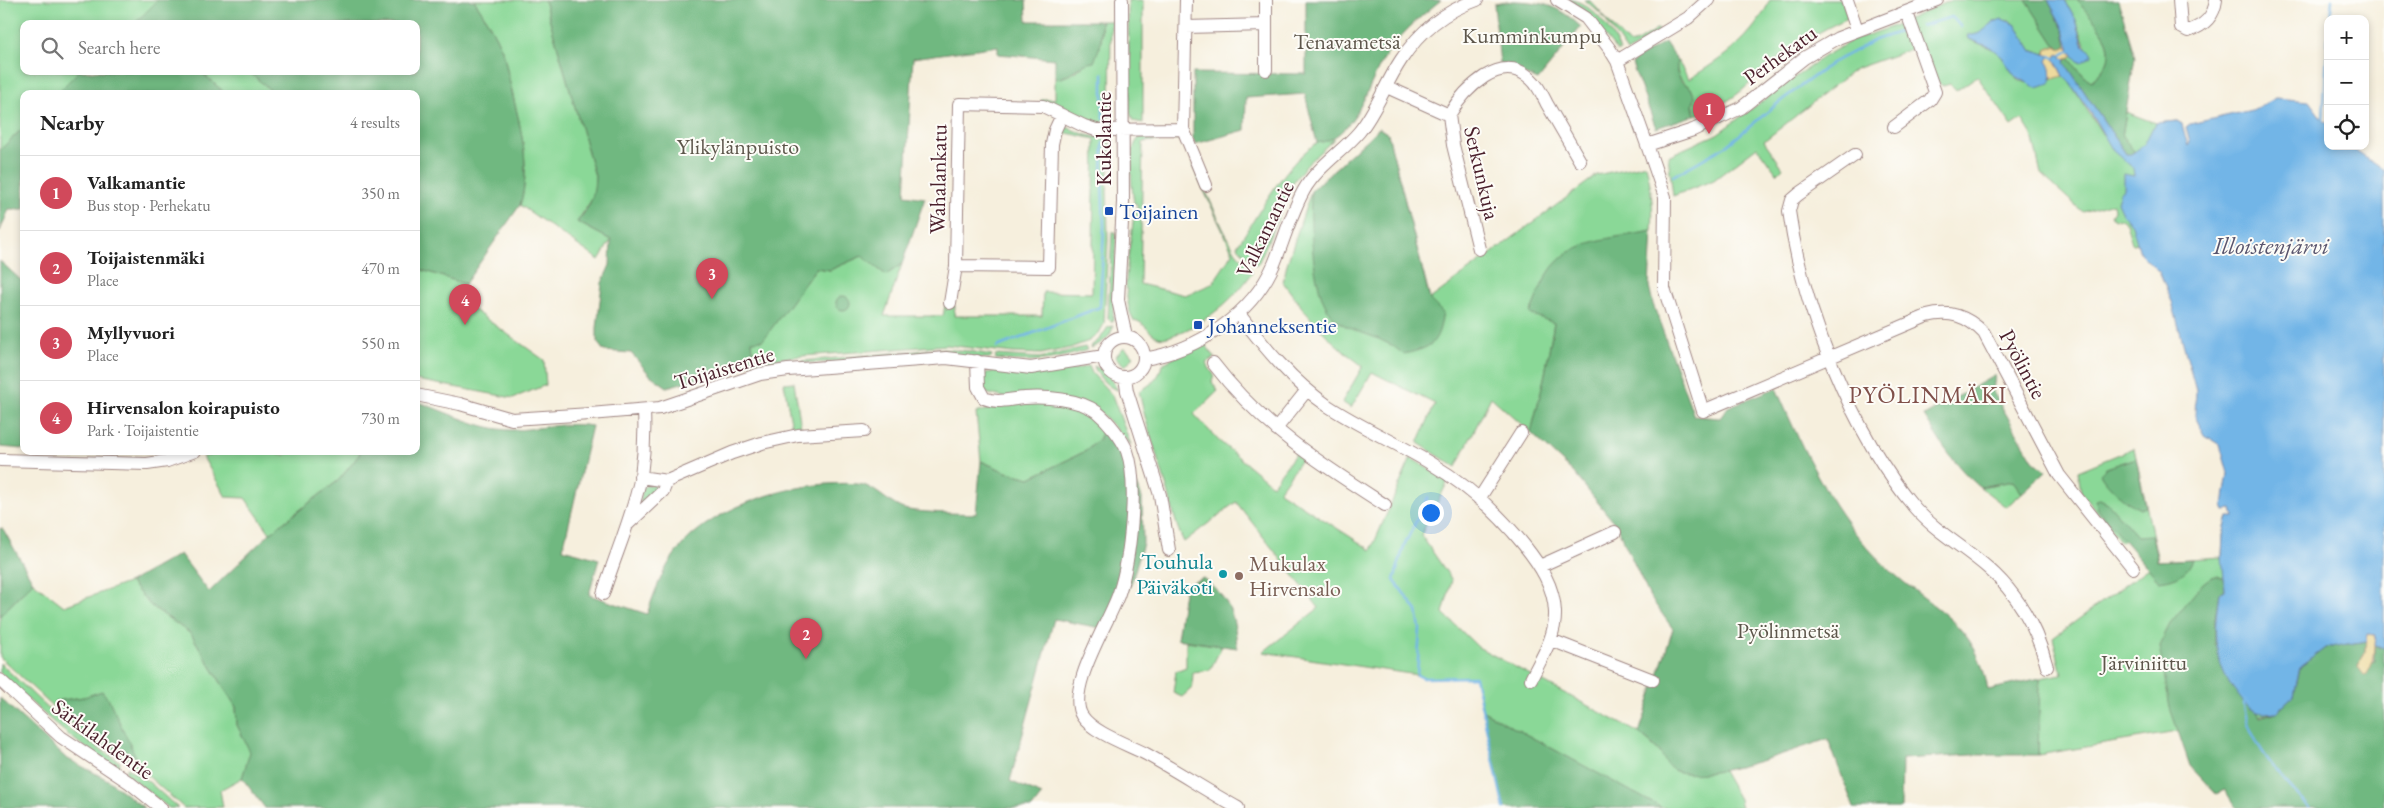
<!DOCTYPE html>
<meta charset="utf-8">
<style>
body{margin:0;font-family:"EB Garamond",serif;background:#f2f2f2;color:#222}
.controls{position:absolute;right:15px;top:15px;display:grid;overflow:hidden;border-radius:10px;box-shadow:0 2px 8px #0003}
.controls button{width:45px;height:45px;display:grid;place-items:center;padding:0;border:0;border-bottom:1px solid #e0e0e0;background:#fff;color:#222;font:25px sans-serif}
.you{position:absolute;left:1430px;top:512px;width:18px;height:18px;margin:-12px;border:4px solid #fff;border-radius:50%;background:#1a73e8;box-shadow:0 0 0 8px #1a73e833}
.badge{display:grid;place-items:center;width:32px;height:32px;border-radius:50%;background:#d1495b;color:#fff;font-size:16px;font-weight:700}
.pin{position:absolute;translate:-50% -41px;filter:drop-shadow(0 1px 2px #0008)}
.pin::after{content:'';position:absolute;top:26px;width:18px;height:15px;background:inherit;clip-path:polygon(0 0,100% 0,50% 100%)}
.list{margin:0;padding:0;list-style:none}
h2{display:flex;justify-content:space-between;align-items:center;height:65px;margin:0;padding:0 20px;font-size:21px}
h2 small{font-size:16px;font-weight:400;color:#767676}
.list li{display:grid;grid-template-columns:32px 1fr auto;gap:15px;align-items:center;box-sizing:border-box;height:75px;padding:0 20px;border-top:1px solid #e0e0e0}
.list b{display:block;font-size:19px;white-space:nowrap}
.list p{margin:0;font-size:16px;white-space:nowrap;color:#767676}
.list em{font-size:16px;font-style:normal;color:#767676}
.icon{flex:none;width:28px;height:28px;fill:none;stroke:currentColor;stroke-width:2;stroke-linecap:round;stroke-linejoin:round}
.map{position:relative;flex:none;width:2384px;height:808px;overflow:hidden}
.search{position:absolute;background:#fff;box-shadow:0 2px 8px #0003;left:20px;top:20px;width:400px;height:55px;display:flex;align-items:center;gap:12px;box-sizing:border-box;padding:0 18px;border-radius:10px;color:#767676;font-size:19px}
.panel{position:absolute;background:#fff;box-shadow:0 2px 8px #0003;left:20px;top:90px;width:400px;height:365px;border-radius:10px}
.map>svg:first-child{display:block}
.green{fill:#8ad897;stroke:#6a7c61}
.forest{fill:#6fb880;stroke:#5c6c56}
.sand{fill:#eeda9e;stroke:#9c7c64}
.water{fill:#72b5e7;stroke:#5e6a89}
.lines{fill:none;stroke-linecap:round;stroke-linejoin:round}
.stream{stroke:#72b5e7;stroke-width:2.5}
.minor-casing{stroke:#a08784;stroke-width:14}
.minor{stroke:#fff;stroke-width:12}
.transit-dot{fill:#1a4fb4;stroke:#fdfcf7;stroke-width:2}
.culture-dot{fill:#0f9aa8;stroke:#fdfcf7;stroke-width:2}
.education-dot{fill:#8d6e63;stroke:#fdfcf7;stroke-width:2}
.labels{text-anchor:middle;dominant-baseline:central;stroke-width:4;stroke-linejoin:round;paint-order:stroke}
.park-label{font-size:22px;fill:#5d564b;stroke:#fdfcf7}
.street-label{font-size:22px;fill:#4a1f2b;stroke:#fdfcf7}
.transit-label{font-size:22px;fill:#164399;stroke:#fdfcf7;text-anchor:start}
.culture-label{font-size:22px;fill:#0d838f;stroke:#fdfcf7;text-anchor:end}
.education-label{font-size:22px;fill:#785e54;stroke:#fdfcf7;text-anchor:start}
.water-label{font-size:24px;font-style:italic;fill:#58546d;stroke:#fdfcf7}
.neighbourhood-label{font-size:24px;letter-spacing:1px;fill:#80504a;stroke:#fdfcf7}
</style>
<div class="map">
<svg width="2384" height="808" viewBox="0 0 2384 808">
<rect width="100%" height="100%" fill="#fdfcf7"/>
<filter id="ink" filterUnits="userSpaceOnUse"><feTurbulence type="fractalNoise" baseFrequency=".02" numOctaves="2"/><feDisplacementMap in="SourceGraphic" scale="10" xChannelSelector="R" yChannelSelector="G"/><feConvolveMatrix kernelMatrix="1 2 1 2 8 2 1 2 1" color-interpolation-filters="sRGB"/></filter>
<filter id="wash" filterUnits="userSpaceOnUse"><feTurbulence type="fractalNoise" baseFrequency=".0096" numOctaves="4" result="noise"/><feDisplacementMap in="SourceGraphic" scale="20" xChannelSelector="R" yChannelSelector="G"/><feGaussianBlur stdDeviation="1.12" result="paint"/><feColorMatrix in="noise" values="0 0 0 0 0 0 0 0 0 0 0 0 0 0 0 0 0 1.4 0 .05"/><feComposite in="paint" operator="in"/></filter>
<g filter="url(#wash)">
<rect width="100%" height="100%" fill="#f6efdd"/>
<!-- green -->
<path class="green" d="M0,0H158L134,24H24V71H79L56,94H24V127L0,150Z
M474,0H544L595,176L594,196L577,222L611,240L599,260L520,205C532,166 520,126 511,88C508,76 506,62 502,50C494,32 485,16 474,0Z
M1128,0H1143V123L1133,121L1130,113Z
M1569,0C1590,0 1614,33 1620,51H1617L1583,9Z
M1585,0H1589C1600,10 1621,39 1630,44L1637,42L1658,29L1660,31L1627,52L1602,15Z
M1770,0H1842L1848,18C1819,31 1787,50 1763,71C1751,82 1741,93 1727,101C1717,107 1705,111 1695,115L1691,88C1681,81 1674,73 1677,60L1689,79C1723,58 1753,38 1770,0Z
M1951,0H2026L2056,46L2047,49L2045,54L2037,51H2032L2015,24L2010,21H1995L1982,33L1975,36H1968L1969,39C1981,45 1994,47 2002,57C2009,67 2015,82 2029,83C2041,84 2052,77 2063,76L2070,83L2103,135L2122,136L2126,112L2155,123L2177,121L2182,124L2138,243L2132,244L2126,223L2121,219H2114L2111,215L2114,210L2113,203L2083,212L2041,174L2032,135L2022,119L2012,126L1977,76L1956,91L1950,84L1943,86L1937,82L1914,48L1855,69L1764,141L1783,168L1777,174L1757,147L1714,180L1673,196L1668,156L1717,134L1823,57L1853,40L1891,27Z
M2065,0H2076C2099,26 2129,52 2091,81L2084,76L2069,58L2073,55L2080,63L2086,47L2076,20Z
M1101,21H1111L1110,115L1107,124L1092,125L1041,102L1042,99H1055V79C1073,77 1092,61 1100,44C1103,38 1101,28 1101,21Z
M200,71H248L275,94H226Z
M1066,127L1086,135L1104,138L1110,143L1111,148L1107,190L1108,240L1104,324L1099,333L1089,341L1070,348L1041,354L1013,353L947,345L790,357L754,363L752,341L763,339L816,268L830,270L862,256L886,275L902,264L884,316H943L945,305L955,306L954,316H1042L1043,292L1092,293L1095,139L1067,133L1060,140L1062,130Z
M1379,128L1388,134L1430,299L1597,175L1646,164C1651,187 1654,208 1652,231L1635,235L1544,282L1530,313L1554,322L1545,374L1531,433L1491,397L1456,467L1418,443L1435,404L1372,372L1351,408L1342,402L1363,366C1327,340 1309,318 1283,282L1287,264L1311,191Z
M1141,137H1177L1181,141L1178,139L1143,142L1140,284L1185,295L1212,284L1233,253L1192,165C1208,192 1218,222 1234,249C1239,258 1250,263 1252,273C1234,301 1196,331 1163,338C1149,337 1146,321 1133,320C1118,285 1132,247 1134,211H1137V204L1134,203C1132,188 1126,145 1141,137Z
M1333,138V140L1307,164L1294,181L1258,264H1254L1237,246C1259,214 1283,166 1315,144C1320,141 1327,141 1333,138Z
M1112,232H1116V236L1113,321H1111L1108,318Z
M416,268L465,284L454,296L544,360L546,385L513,398L416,380Z
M1113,326C1111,338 1102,343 1091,348L1092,345L1100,339L1108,327Z
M1204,343L1215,357L1206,363L1214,375L1212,382L1218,391L1194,414L1218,440L1272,485L1296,453L1303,457L1279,491L1371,550L1411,458L1448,481L1421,535L1452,580L1443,613L1478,647L1639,733L1660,752L1675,771H1723L1739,799L1741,808H1661L1483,711L1475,677L1423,678L1417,675L1263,652L1319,608L1236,502L1184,542C1175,525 1173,509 1168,491C1158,458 1146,426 1139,391C1151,385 1160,378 1162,364Z
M1085,347L1087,350C1053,361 1031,363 995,359L996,355L1040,358Z
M1124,347L1134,356L1125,366L1115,357Z
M939,349L969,351L992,355L991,358L802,363V361Z
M1089,366L1092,373L1112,395L1131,445L1098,410L1006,398L986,393L980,377L985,378L986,373L992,372L995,368C1028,375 1056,374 1089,366Z
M1094,366L1105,371L1118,390C1109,389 1096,375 1094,366Z
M794,382L801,427L792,428L784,383Z
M1038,402L1085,410L1103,421L1100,438L1086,451L1030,478L1006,472L981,461L976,413L1010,403Z
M2134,448L2158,561L2222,557L2223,535L2228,517L2366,641L2351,644L2277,712L2177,732L2038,755L2040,678L2062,674L2053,638L2148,568L2125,539L2121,542L2081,492L2078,471Z
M234,451H265L286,455L290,451H360L359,455L339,480L270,533L245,498L226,497L203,457Z
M2013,481L2022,493L2006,507L1980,487Z
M647,485H654L657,489L640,506L642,488Z
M33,582L64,606L130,582L150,605L191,634L236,707L237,725L251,752L242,778L220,790L223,807L184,808L149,777L124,759L132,760L84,697L55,701L54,708L0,657V616Z
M1186,641L1222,646L1210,670L1193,672L1192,688L1182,697L1173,693L1176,671L1186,667Z
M0,663L72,731L120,762L119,767L116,768C72,742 37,708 0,673Z
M127,768L149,782L178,808H169L125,773Z"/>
<!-- forest -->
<path class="forest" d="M158,0H474C485,16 494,32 502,50C506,62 508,76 511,88C520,126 532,166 520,205L465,284L416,268V94H275L248,71H416V24H134Z
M544,0H1026L1027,21H1101V43L1094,62C1079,63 1071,77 1055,79V59L998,54V46L913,58L905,195L925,198L902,264L886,275L862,256L830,270L816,268L763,340L752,341L754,363L667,387L650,375L631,353L604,351L597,342V328L602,283L610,265L611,240L577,222C591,205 594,198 595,176Z
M1306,0H1441C1420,17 1395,38 1382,62C1367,88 1354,139 1317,143L1305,94L1246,98L1245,130L1195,144L1193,140V73L1306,74Z
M2026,0H2048L2064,31L2067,46L2061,49L2056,46Z
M2076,0H2118L2135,57L2122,136L2134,151L2130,155L2126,154L2065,63L2066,60L2069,58L2084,76L2091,81C2129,52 2099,26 2076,0Z
M1513,1C1543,2 1558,5 1581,27L1538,80L1500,64L1494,4Z
M1665,42L1677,60V73L1682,82L1691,88L1695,97L1693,106L1695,115L1656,128L1632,64L1635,60Z
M79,71H200L226,94H56Z
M24,127V209H9L0,231V150Z
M1379,128L1388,134L1430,300L1443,313C1438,343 1433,348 1403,354C1398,350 1393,345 1387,343C1371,334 1349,331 1335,319C1311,298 1310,222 1311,191Z
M1652,231L1649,286L1653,304L1694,416L1720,418L1728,407L1776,388C1799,441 1823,495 1861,540C1875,557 1892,573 1910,587C1951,619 1978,634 1988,690L2040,678L2038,755H1972L1902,759L1901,808H1854L1828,739C1792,750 1710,783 1676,771C1667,768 1665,760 1661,754C1656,746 1646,740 1639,733L1673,629L1650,597L1616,525L1574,473L1531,433L1545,374L1554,323L1530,314C1537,297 1544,275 1557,262C1581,237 1620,238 1652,231Z
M0,261L24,283V449L0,447Z
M836 303a7 7 0 1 1 14 0a7 7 0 1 1-14 0Z
M1995,375L1993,392L2033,460L2046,471L2022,493L2013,481L1980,487C1956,468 1940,442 1924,416Z
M416,401C444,411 482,430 511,430C539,430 564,421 592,426L563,549L599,559L589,595L647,614C655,591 662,570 678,550C714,504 801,479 858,484C873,485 887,502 901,508C913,513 960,513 976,514L981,461L1006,472L1030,478L1086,451L1100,438L1103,421L1119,446L1142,498L1143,543L1132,581L1111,630L1054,619L1010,781L1042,795L1032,808H265L242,778L250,752L237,725L236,707L191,634L150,605L130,582L180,554L209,592L270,533L339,480L359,455L360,451H416Z
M2136,458L2146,507L2140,509C2124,501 2109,488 2100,474L2106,468Z
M2100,499L2108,503L2137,536L2152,535L2157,561L2193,559C2187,575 2175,579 2159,581L2099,511L2095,500Z
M0,528L3,529L33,582L0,616Z
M2216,576L2224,578L2225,590L2219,593L2215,618V644L2244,703L2258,713L2260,717L2277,712L2294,696L2300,667L2325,648L2366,641L2365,652L2358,667L2375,661V646L2384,649V808H2236L2225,790L2216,794L2190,766L2170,708L2159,646L2171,622L2203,583L2211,577Z
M1203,578C1230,599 1235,615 1237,648L1177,639L1185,585Z
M102,691L109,700L136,757C119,768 67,720 54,708L55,701L84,697Z
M0,698L66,758L108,780L144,808H0Z
M1483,711L1660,807L1661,808H1504Z"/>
<!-- sand -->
<path class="sand" d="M2056,46L2061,49L2067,46L2073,55L2066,60L2059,54L2055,61L2063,76L2053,79C2050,71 2044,58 2047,49Z
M2366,634L2376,635C2374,652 2376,659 2367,674L2364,675L2358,667L2365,652Z"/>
<!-- water -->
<path class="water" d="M2048,0H2065L2076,20L2084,46L2092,52V56L2081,63C2068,55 2069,42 2063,29C2059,19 2053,10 2048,0Z
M2002,19L2015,24L2032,51H2037L2050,56L2047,61C2053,69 2052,76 2050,84L2036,88L2014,75L2002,57L1990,47L1969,39L1968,35C1985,36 1986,23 2002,19Z
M2059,54L2066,60L2065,63L2126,154H2131L2144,145L2155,123L2177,121L2182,124L2188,146L2190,142L2186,127L2190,124L2256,109L2276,98L2309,101L2323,120L2328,123V146H2348L2384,170V649L2375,646L2376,635L2367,634L2366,641L2325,648L2300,667L2294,696L2277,712C2272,712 2263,714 2258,712C2250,710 2242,701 2238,695C2212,663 2213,631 2219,593L2225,590L2222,557L2223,535L2228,517H2234L2232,509L2225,510L2223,505L2228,473L2220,445L2204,435L2195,416L2196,391L2172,302L2160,273L2140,253L2132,225L2122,213L2117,202L2120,192L2124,189V174L2134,176L2133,168L2113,151L2091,113L2070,83L2063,76L2054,58Z"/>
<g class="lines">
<!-- stream -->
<path class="stream" d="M2330,19L2332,0
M1921,26L1952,17L1961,27
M2062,55L2070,50
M2050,56L2054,58
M1103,73V119
M2323,120L2328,38
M1673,176L1726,146L1782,100L1832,63L1875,40L1905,30
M997,347L1100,307L1104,226L1102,183L1103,143
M1428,497L1404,546L1394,580L1417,611L1420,629L1417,675L1423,678L1475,677L1504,808
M2244,703C2246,741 2284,781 2310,808"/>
</g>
</g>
<g filter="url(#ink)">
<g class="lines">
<!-- minor casing -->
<g class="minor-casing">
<path id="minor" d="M1122,0L1123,202L1118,300L1126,337
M1557,0L1586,18L1609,48L1617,61L1647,145L1665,197L1664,288L1703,411L1927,316C1950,310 1967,316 1984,333L2059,475L2133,568
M1847,0L1857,30
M2179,0L2181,27L2188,31C2204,26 2214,17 2216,0
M1266,25V70
M1186,27L1266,25V0
M1617,61L1688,18L1708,0
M1387,87L1449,115L1453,145L1479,249
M1449,115C1464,90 1501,50 1531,79C1538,85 1543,96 1547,104C1558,123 1569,142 1580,161
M1894,127L1930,100L1935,92L1907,13
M1183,129L1206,185
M1647,145L1693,130L1741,108L1804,58L1838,38L1937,0
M1855,155L1799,194L1792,200L1789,211C1802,307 1852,434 1915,508C1936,532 1964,547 1988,568C2018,594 2037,629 2047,667
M956,266L1049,267L1052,144L1055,130L1062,115
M950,303L956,266L959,104L1043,106L1084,126L1096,130L1183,129L1186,0
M1239,314C1265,348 1292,381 1328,406C1360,427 1397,443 1430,463C1466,484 1498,513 1524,545C1540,565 1554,586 1555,612C1556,637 1541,658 1531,679
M1104 357a20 20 0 1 1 40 0a20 20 0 1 1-40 0Z
M1144,359C1198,350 1252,315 1274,264C1284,240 1291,213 1304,190C1317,167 1342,152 1359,132C1377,110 1385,84 1401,60C1419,32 1445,11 1477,0
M977,361L978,387L984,398C998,404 1009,399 1024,398C1045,396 1080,399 1097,412C1108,421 1122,438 1127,451C1139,484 1130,560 1119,593C1110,621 1065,689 1082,716C1093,733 1129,745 1146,754C1177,771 1207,791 1238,808
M1213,363C1262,427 1318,462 1385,505
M1125,377L1127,391L1160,495L1169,550
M416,395L460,404L512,419L590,414L660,408L760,374L788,370L946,358L1031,368L1104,356
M1276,429L1307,390
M0,460L147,464L167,461L195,451
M640,477L667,481L732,453L762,443L798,435L864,431
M1479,499L1521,433
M627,525L663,491L667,481
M1540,566L1615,532
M603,594C615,555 633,516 641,476C644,455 645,432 644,411
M1551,640L1653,680
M0,680L61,737L130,783L161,808"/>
</g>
<!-- minor -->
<use href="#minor" class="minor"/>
</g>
</g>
<!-- markers -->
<g class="transit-dot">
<rect x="1104" y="206" width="10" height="10" rx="2.5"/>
<rect x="1193" y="320" width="10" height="10" rx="2.5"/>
</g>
<circle class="culture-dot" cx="1223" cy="574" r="5"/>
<circle class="education-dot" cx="1239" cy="576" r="5"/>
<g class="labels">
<!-- park labels -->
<g class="park-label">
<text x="1532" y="35">Kumminkumpu</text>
<text x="1347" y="41">Tenavametsä</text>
<text x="738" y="146">Ylikylänpuisto</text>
<text x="1788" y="630">Pyölinmetsä</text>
<text x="2144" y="662">Järviniittu</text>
</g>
<!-- street labels -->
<g class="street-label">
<text transform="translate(1780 55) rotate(-36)">Perhekatu</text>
<text transform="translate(1103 139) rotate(-90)">Kukolantie</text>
<text transform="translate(1482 173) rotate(77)">Serkunkuja</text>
<text transform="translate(938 179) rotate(-89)">Wahalankatu</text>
<text transform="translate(1265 229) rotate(-64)">Valkamantie</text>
<text transform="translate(2023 364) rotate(62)">Pyölintie</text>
<text transform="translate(724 368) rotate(-17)">Toijaistentie</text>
<text transform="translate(103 739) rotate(36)">Särkilahdentie</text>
</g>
<!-- transit labels -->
<g class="transit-label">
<text x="1119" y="211">Toijainen</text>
<text x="1208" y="325">Johanneksentie</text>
</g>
<!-- culture labels -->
<g class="culture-label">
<text x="1213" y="561">Touhula<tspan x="1213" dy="25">Päiväkoti</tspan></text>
</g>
<!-- education labels -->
<g class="education-label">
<text x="1249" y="563">Mukulax<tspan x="1249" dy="25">Hirvensalo</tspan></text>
</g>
<!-- water labels -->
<g class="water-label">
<text x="2271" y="245">Illoistenjärvi</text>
</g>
<!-- neighbourhood labels -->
<g class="neighbourhood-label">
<text x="1928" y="394">PYÖLINMÄKI</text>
</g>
</g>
</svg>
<div class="controls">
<button>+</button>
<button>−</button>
<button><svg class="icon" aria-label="locate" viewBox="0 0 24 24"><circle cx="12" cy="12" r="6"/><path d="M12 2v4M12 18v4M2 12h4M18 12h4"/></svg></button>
</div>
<div class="you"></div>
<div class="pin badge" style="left:1709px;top:134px">1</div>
<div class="pin badge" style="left:806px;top:659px">2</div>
<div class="pin badge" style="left:712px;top:299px">3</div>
<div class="pin badge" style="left:465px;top:325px">4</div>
<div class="search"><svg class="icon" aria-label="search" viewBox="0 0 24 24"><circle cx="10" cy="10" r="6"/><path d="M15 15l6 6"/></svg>Search here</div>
<section class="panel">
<h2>Nearby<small>4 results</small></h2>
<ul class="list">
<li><span class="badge">1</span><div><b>Valkamantie</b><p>Bus stop · Perhekatu</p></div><em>350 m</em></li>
<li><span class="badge">2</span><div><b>Toijaistenmäki</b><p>Place</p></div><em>470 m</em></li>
<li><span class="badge">3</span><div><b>Myllyvuori</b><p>Place</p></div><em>550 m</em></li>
<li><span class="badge">4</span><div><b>Hirvensalon koirapuisto</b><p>Park · Toijaistentie</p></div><em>730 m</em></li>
</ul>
</section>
</div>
